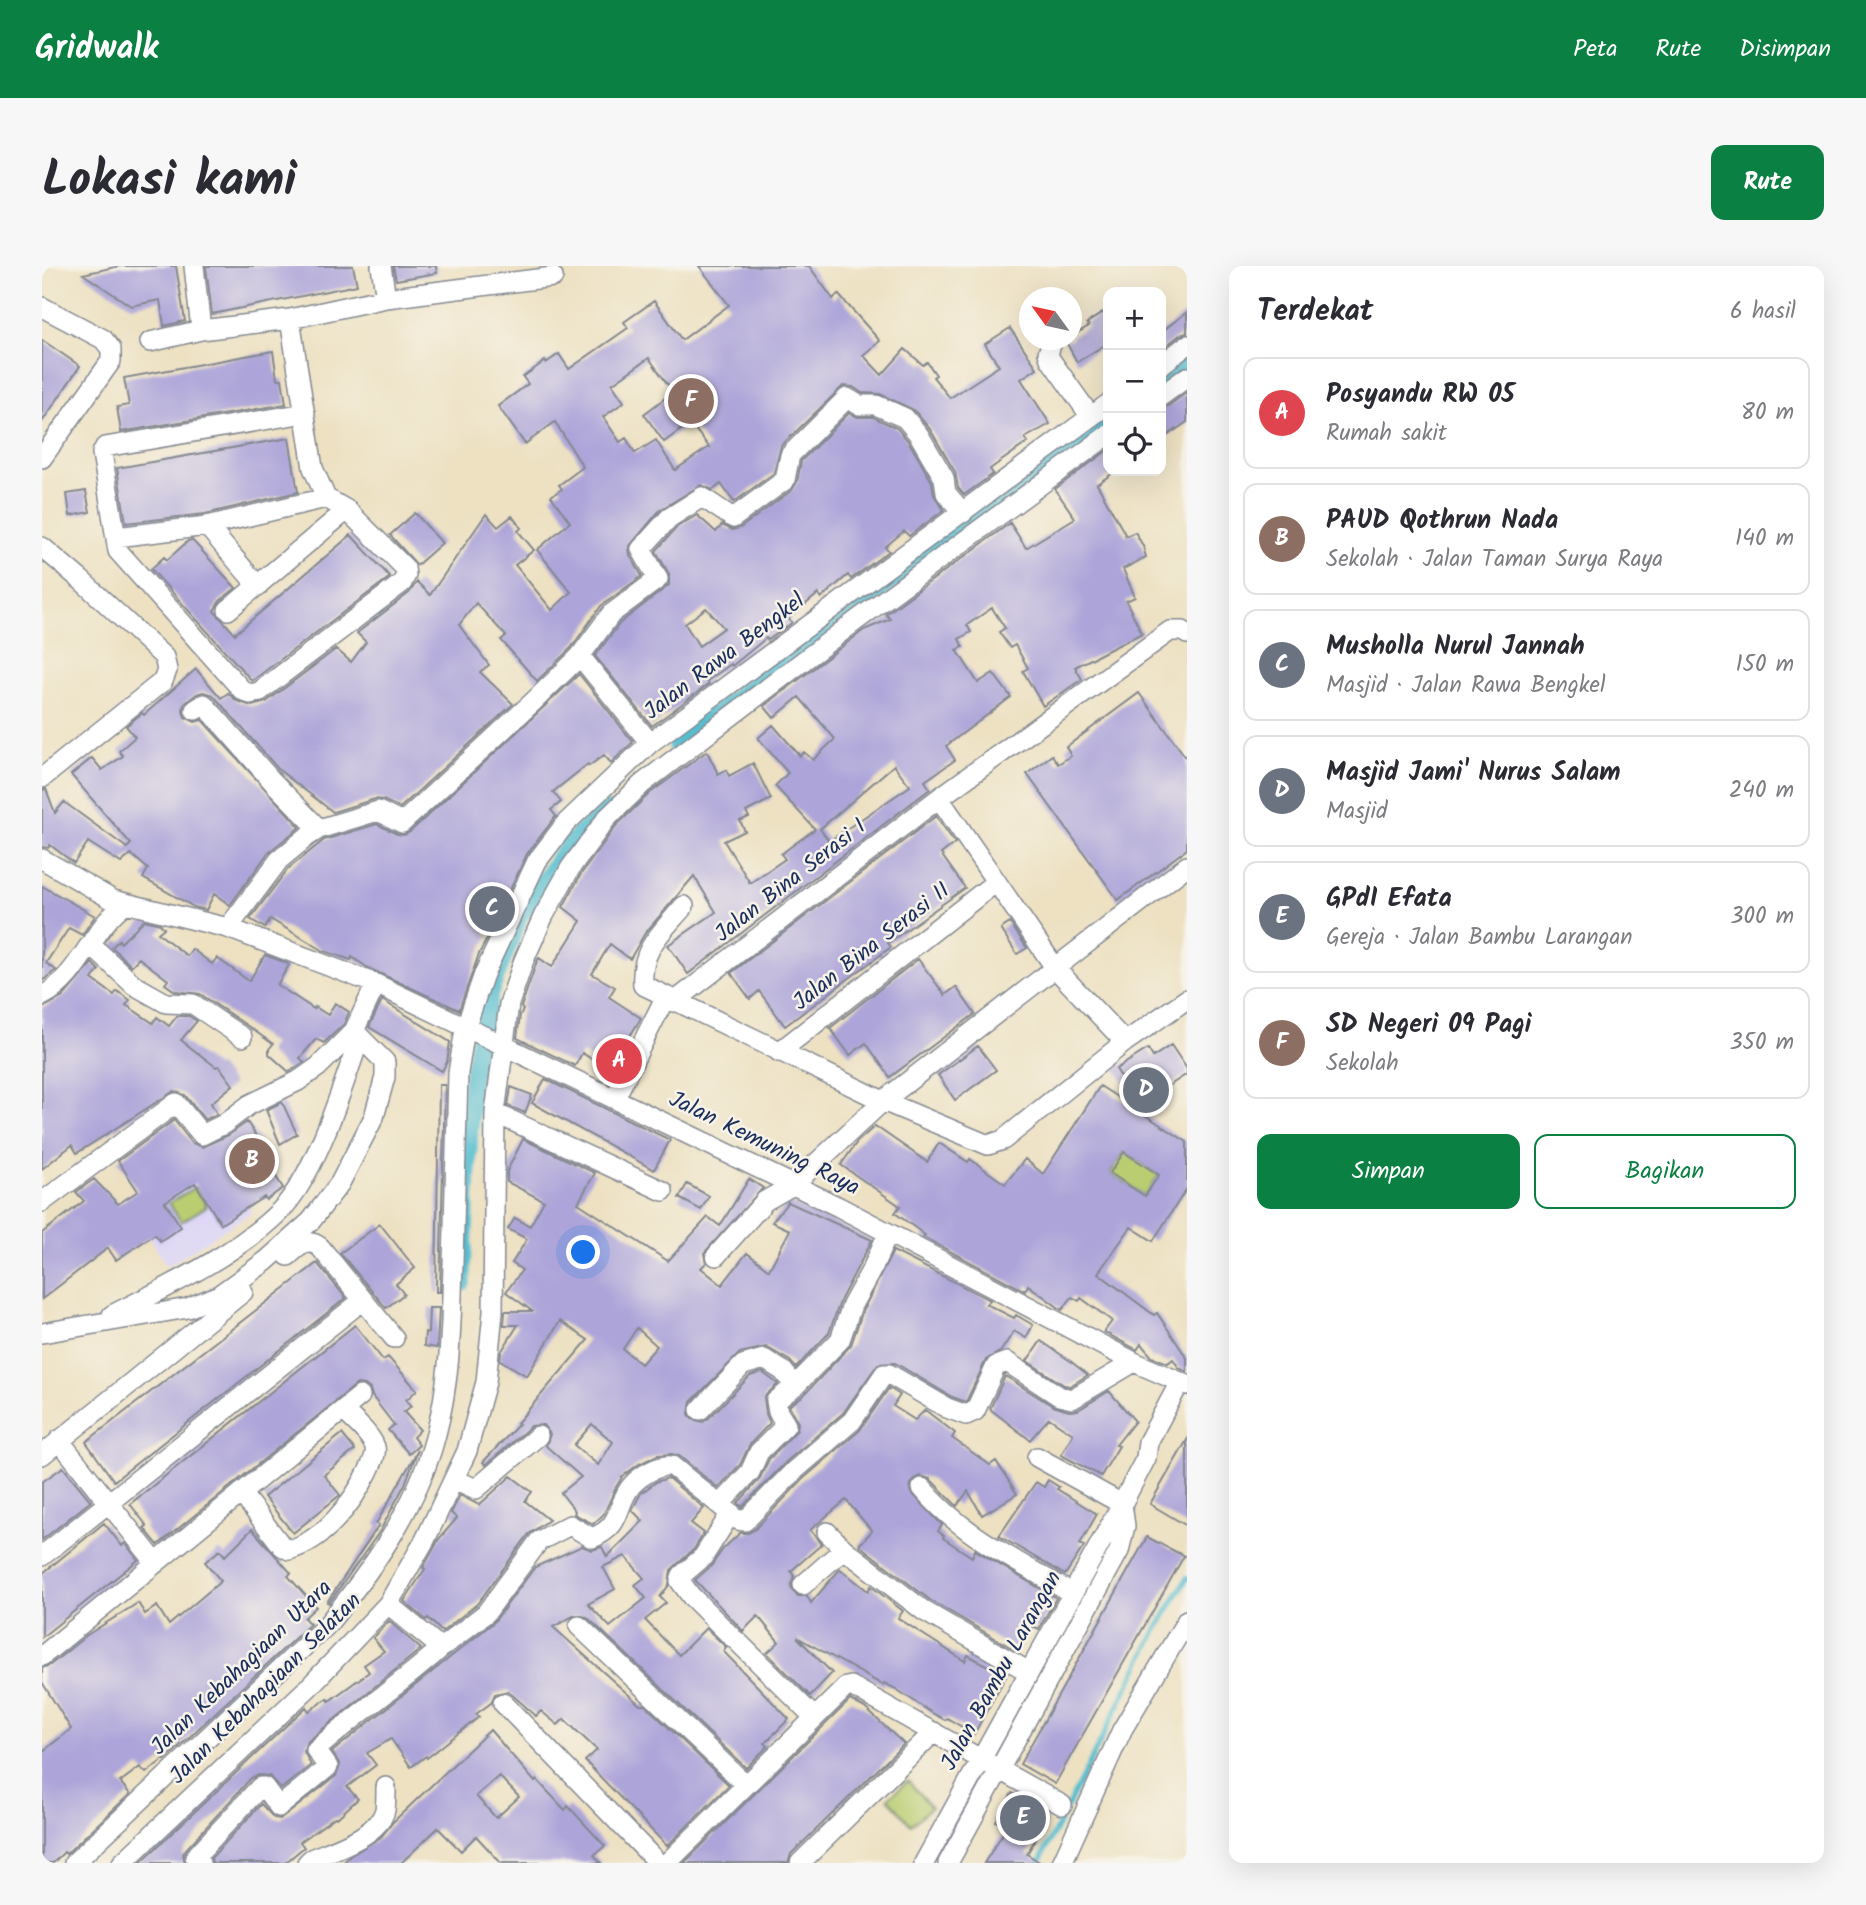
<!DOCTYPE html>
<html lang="id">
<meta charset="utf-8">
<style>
body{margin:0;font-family:Kalam,sans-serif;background:#f7f7f7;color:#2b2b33}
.controls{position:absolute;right:21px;top:21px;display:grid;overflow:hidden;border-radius:14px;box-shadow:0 7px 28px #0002}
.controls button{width:63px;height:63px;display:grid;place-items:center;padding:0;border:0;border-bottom:2px solid #e1e1e2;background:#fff;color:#2b2b33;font:35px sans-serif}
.compass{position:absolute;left:977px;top:21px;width:63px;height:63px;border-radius:50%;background:#fff;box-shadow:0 7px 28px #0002;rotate:303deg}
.you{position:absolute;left:542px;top:987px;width:24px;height:24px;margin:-18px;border:5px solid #fff;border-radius:50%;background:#1a73e8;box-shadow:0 0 0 10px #1a73e833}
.badge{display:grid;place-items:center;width:46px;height:46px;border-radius:50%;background:#0b8043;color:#fff;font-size:23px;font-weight:700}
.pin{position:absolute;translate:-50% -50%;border:4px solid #fff;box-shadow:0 2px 7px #0006}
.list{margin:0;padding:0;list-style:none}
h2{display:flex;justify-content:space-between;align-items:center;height:91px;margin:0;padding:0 28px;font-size:30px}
h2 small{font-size:23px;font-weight:400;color:#7c7c81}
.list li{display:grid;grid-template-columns:46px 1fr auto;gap:21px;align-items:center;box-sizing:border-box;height:112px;margin:0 14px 14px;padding:0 14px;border:2px solid #e1e1e2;border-radius:14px}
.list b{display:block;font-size:26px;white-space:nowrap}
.list p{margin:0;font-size:23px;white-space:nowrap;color:#7c7c81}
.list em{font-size:23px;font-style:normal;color:#7c7c81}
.actions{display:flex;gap:14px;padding:21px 28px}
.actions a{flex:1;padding:16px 0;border:2px solid #0b8043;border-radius:14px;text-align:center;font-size:24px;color:#0b8043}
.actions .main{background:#0b8043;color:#fff}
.icon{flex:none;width:38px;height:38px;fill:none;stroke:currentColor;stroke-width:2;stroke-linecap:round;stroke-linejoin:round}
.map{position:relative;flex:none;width:1145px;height:1597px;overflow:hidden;border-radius:14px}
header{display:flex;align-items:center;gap:42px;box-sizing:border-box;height:98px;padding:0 35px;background:#0b8043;color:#fff}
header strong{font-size:33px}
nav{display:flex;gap:38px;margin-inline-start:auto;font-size:24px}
.intro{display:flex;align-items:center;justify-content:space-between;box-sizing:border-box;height:168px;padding:0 42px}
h1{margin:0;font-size:49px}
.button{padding:18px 32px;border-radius:14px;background:#0b8043;color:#fff;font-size:24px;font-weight:700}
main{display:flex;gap:42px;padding:0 42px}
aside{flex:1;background:#fff;border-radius:14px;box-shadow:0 7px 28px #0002}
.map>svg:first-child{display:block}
.built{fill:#ddd5f6}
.green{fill:#bacd71;stroke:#6a7e68;stroke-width:2}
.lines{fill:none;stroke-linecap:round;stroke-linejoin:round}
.stream{stroke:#54bed0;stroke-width:5}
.canal{stroke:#54bed0;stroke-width:18}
.building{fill:#ada5d9;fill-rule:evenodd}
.minor-casing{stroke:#848890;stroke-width:22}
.minor{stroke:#fff;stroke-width:19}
.labels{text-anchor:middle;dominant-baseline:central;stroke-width:5;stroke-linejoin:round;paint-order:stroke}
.street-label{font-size:23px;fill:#1b2f5e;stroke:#f7f3e8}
</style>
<header>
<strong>Gridwalk</strong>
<nav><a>Peta</a><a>Rute</a><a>Disimpan</a></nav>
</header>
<div class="intro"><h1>Lokasi kami</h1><a class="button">Rute</a></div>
<main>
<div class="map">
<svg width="1145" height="1597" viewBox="0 0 1145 1597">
<rect width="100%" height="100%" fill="#f7f3e8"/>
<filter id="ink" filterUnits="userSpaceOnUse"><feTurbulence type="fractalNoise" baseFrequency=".0143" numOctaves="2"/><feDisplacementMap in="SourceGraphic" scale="14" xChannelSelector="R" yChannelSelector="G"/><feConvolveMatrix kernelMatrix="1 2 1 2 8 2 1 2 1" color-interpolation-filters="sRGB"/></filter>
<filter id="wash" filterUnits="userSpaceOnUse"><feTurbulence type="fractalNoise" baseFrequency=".00686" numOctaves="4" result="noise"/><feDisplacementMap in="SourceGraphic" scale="28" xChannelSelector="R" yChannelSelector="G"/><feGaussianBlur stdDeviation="1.57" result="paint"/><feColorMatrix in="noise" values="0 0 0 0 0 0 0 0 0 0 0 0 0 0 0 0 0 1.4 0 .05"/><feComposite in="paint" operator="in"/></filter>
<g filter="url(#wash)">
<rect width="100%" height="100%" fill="#ede1c2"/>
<!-- built -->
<path class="built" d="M166,878L210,946L125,1000L84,931Z"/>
<!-- green -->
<path class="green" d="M1082,886L1117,909L1103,930L1068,907Z
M153,921L165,940L139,956L127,937Z
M866,1515L889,1541L869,1559L846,1532Z"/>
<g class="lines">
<!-- stream -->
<path class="stream" d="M997,1597L1113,1367L1145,1312"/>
<!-- canal -->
<path class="canal" d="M1119,113L1145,94
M635,481L666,453L1066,153
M420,1016L430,813L448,726L478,649L527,578L565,545"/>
</g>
<g id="blocks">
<!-- building -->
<path class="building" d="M78,0H134L143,55L122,60L118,34L89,40L41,8Z
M164,0H311L315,19L170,48Z
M351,0H394L395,7L354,14Z
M657,0H767L791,33L796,28L838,75L821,89L840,109L863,83L881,99L885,96L894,109L891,111L908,132L957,100L943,78L968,62L995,102L979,113L1008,158L983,172L986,176L948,203L951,208L922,229L916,222L913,206L888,163L872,144L838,128L820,127L811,121L801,120L739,180L732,207L692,236L679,218L671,224L659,219L618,244L587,281L588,289L600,310L559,340L529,382L495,415L459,374L464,370L434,337L417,359L447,399L438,406L471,438L358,542L341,534L333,533L291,546L237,504L171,429L161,426L155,428L142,438L141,445L143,451L153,456L160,454L258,561L227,586L188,639L172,628L164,644L152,641L101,612L106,603L89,588L79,597L46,576L32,597L8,579L6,582L0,581V524L4,523L13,547L22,536L85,582L89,578L29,509L50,492L60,504L81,490L77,485L93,471L84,460L100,447L102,449L154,403L179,432L186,427L195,435L210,440L224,436L294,383L309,396L324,376L315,367L367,327L375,316L388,329L444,248L456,261L470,250L479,262L476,265L492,284L473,299L510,344L529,326L495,284L528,256L509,230L520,223L517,219L541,201L513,156L483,178L456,140L486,118L481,111L503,95L504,97L517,88L527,103L586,62L582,56L612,35L640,74L687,39ZM607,92L631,126L602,148L622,176L648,157L667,181L633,204L614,174L593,187L584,172L578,176L561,151L582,136L570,118Z
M1062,46L1066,53V77L1035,96L1023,74H1030V70L1047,60L1045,57Z
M1145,46V67L1138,69L1119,84V66Z
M0,74L38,100L0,156Z
M231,85L235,113H240L244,138L79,166L75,141L87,139L82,112Z
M1145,126V156L1119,174V142L1126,140Z
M807,147L816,151H831L855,162L867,176L890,216L892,229L902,244L867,270L862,265L843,281L847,285L809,313L806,309L779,332L776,328L746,353L750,356L747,359L726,374L724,372L690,400L689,398L665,415L667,418L610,460L553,390L578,357L627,319V308L614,285L635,261L655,249L674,266L680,259L690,264L698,262L750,224L755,216L759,195ZM664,342L682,362L657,380L643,358Z
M247,172L256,226L163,248L84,257L75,202Z
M1066,184V205H1074L1055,218L1084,270L1093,266L1101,280L1104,291L1081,303L1093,331L1084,335L1100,367L1033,401L1040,413L1001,440L981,405L986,402L973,379L968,382L957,366L963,362L950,342L925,359L929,366L917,373L921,381L915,384L936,417L951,407L969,431L904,480L913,494L883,515L888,523L646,708L626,679L674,646L652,610L603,667L588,693L568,678L550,708L573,721L567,731L599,752L580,783L583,784L576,799L572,796L567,804L540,787L533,800L475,772L478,749L481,744L479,741L495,695L497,692L510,701L539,655L521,641L539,608L574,560L608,527L665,485L676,508L684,504L687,510L711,497L729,533L704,546L707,551L698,555L703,565L682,575L708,617L743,593L739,588L773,563L733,520L746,507L716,472L731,459L758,490L762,486L771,494L793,473L757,431L732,452L722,440L822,364L848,353L844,348L968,257L984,282L1033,252L1013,223ZM852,499L868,520L787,575L778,563Z
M44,225L48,246L28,250L25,228Z
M373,247L400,277L375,299L348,269Z
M309,269L348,311L210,415L109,303L122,291L125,294L146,275L150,274L194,322L178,335L172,345L193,368Z
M537,408L591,476L569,497L562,489L547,500L546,498L511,526L519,536L509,544L514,550L485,588L457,647L443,666L447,669L437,688L417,744L326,702L310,691L309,694L282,685L228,653L223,662L208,653L246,603L282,574L335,558L355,568L362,569L368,566Z
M1097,427L1145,493V583L1076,634L985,508L1010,489L1016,498L1029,490L1024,481Z
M894,550L913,577L899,588L923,622L846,677L849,681L743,760L717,725L708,733L689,707Z
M0,620L53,650L40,669L27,662L4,697L14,704L0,715Z
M102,654L118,658L122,662L116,667L145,690L150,683L170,698L175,692L207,715L223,689L242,696L247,699L235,719L272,743L273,741L286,749L293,737L307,746L302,758L282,777L274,773L258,792L262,796L247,806L227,788V783L231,778L207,761L158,728L133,725L123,718L126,714L97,692L89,700L70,681L77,674L79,677Z
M968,657L985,682L975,688L959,663Z
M876,693L903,729L914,721L933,748L848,811L824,777L808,789L788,762Z
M50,697L57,704L50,713L72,729L75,725L88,734L84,739L111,757L115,751L127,760L135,750H147L155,755L139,774L174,801L177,800L191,819L169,837L175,848L163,854L143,829L132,825L35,887L30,879L0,903V742L21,731Z
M340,734L408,776L405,796L400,805L327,761Z
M1129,779L1145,803V808L1097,839L1074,803L1106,783L1111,791Z
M936,780L954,804L913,834L896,809Z
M503,813L628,874L612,904L490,837Z
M397,819H403L398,1026H394Z
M1058,820L1145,876V922L1111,975L1089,961L1056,1007L1112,1049L1115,1047L1145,1092V1106L1137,1102L1131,1093L1126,1097L1110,1091L1099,1078L1095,1084L1062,1066L1070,1055L1039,1032L1037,1035L1030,1031L1020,1044L986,1019L983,1025L881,971L883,969L853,947L858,940L799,899L815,876L833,860L885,896L897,877L926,896L928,893L963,918L983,893L1001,908ZM1082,886L1117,909L1103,930L1068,907Z
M469,821L490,829L483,847L466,840Z
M240,836L255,868L238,878L224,844Z
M132,854L150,877L160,881L187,869L205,856L229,893L225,896L241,922L224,934L222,931L179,958L153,917L123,936L139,961L118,975L113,968L74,994L66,982L0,1033V967L42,935L34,926L52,913L76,938L96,925L76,895Z
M481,873L553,907L536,937L626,995L666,951L678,960L707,913L721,922L662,987L664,997L659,1002L680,1019L705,987L727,1004L748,964L730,956L746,936L830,974L799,1033L787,1067L754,1102L748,1095L724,1081L698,1087L649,1136L647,1148L650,1153L661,1156L667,1152L708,1110L720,1106L736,1118L722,1131L724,1148L728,1157L708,1178L698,1199L676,1222L637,1190L630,1188L616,1189L597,1198L581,1210L574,1221L562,1248L551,1258L532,1248L533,1245L519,1227L539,1211L504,1180L508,1168L501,1159L489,1160L444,1199L441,1196L477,1158L475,1157L546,1074L518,1055L485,1110L458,1094L459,1086L476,1059H462L463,1045H490L464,1026L480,1004L470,997L485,973L466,963L473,952L488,960L502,935L465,916V905ZM595,1062L615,1080L599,1098L581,1083ZM550,1158L571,1176L556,1199L532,1179Z
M645,918L667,930L659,944L637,932Z
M338,958L373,1002L354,1018L362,1028L344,1042L298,987Z
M851,985L948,1034L944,1038L972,1052L974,1049L991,1059L984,1072L972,1065L959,1085L944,1094L924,1136L910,1131L853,1097L836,1098L801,1147L745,1195L700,1241L696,1237L717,1214L727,1193L755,1164L756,1157L747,1140L762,1129L809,1079L821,1044Z
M275,997L304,1032L72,1215L44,1176Z
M387,1042H397L395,1082L382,1080L383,1066L386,1067Z
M313,1059L341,1094L346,1091L375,1124L364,1134L369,1140L362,1146L378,1164L371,1171L377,1179L367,1188L346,1164L352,1159L330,1130L328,1123L323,1119L315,1118L116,1279L102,1262L105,1260L88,1238Z
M999,1075L1027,1094L1046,1109L1028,1120L1022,1119L985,1095Z
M963,1110L1011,1140L1027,1145L1036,1144L1067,1125L1093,1155L1074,1179L1077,1180L1059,1210L1019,1189L1031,1168L1007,1152L988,1174L948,1143Z
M847,1122L858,1129L851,1140L873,1154L883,1144L913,1167L910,1172L948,1199L954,1195L975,1228L940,1249L926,1225L915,1240L888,1213L878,1210L872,1213L869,1218L868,1225L900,1259L896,1265L902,1270L901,1272L930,1291L933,1284L1014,1332L997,1363L991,1360L975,1385L888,1334L817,1279L830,1265L804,1234L768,1264L780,1278L749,1305L752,1310L749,1322L756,1330H765L769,1337L798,1303L826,1325L829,1320L861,1345L856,1352L885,1371L923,1395L926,1389L964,1410L932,1468L905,1452L903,1454L890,1447L854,1423L842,1417L841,1419L755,1371L790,1407L768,1430L725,1387L737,1376L716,1350L701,1365L653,1314L669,1300L681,1283L698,1267H706L712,1264L761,1213L818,1164Z
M300,1168L313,1184L282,1209L298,1229L251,1267L222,1231Z
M1145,1174V1260L1108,1238Z
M376,1184L363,1218L338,1265L287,1337L285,1336L337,1259L334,1258Z
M21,1201L49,1235L0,1274V1216Z
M469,1210L490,1226L483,1235L507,1254L487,1268L435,1338L400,1366L386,1352L384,1354L362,1335L383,1303L381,1302L397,1273L415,1252L409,1247L418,1229L437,1239Z
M626,1212L662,1242L649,1257L662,1267L652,1283L629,1304L627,1319L618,1331L624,1337L603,1354L637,1389L664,1362L684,1381L681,1385L747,1453L723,1477L726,1480L704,1502L545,1351L533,1349L511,1361L598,1439H603L687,1519L625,1580L543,1495L555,1484L522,1453L516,1459L499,1445L494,1450L466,1425L453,1428L449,1437L434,1448L437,1451L385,1492L384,1490L369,1501L349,1473L325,1487L334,1499L305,1521L316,1533L295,1552L293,1551L258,1576L262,1581L243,1597H170L169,1592L219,1538L232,1552L239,1553L294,1510L298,1499L290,1486L452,1356L493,1301L540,1280L550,1284L560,1281L565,1291L601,1255L590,1244L599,1227L614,1216ZM583,1290L602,1312L593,1319L604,1332L568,1361L546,1338L573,1323L561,1301Z
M1006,1214L1017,1221L1015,1223L1055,1248L1038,1278L1042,1280L1023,1309L957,1270L994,1216L1002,1221Z
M62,1257L80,1280L83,1277L96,1294L0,1371V1308Z
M210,1263L249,1307L246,1310L274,1341L262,1352L268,1358L123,1494L122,1493L104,1507L98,1501L78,1516L88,1528L24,1588L22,1586L11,1597H0V1486L29,1463L0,1416V1402L8,1399L45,1369L96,1337L103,1348L115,1340L127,1359L179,1315L163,1296L178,1284L183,1290Z
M1105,1271L1142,1290L1013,1518L978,1498Z
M347,1355L379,1383L266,1475L262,1486L269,1499L239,1523L227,1510L217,1509L209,1512L144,1583L141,1588L143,1597H98L264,1441L267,1445L285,1432L287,1435L327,1406L322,1399L342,1385L331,1372Z
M808,1434L823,1442L862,1478L749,1588L746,1597H642Z
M448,1464L493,1516L495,1514L523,1544L526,1540L563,1580L552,1589L559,1597H459L434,1570L419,1585L396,1562L359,1597H301L308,1590L339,1571L351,1556ZM457,1510L477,1531L454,1552L434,1530Z
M970,1527L1002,1543L1000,1545L1007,1549L985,1588L999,1597H942L965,1561L954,1555Z"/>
</g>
</g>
<g filter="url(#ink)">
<use href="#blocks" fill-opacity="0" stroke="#848890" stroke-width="2"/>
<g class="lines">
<!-- minor casing -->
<g class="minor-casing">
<path id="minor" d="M152,0L159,64
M339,0L344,32
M0,41L61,73L69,83V95L0,192
M248,53L271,202L284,232L305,244L363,302L364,309L360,317L217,426L208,428L200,424L76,285L60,187L63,181L263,147
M1011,74L1006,87L1008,93L1049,151
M108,76L159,64L248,53L344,32L511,11
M1119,99L1145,79
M1119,130L1145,111
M165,260L216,320
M74,271L165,260L284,232
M0,281L39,314L122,391L125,404L121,415L0,512
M186,344L305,244
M538,390L569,348L616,313L599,283L627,252L660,231L691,252L743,214L748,189L805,132L817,139H834L863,152L877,169L902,212L904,227L921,247
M153,444L162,438L231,516L277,563
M897,532L1014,703L1083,776
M0,593L71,634L186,662L334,718L797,941L1092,1096L1145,1119
M642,640C620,666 598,683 601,719L841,835L946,879L961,874L1083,776L1145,733
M186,662L237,594L266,570L277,563L336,545L360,557L492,435L538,390L608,477
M49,679L92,719L124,737L151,738L200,771
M0,730C37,712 51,660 83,638
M632,736L897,532L1128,365H1141L1145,368
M737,786L954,616
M573,832L623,732
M453,847L621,925
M0,936L134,837L160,869L182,858L207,839L256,815L276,801L312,765L334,718
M246,990C256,981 265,971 278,981L352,1072
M674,990L723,935L751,919L841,835L1145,600
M70,1049C125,1021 194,989 238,945C274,909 301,819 318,771
M0,1067L146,1042L177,1029L224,995L269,955L298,917L332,851L343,811V796L312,765
M658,1144L701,1099L722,1093L741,1105L753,1120
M17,1174L114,1297
M0,1189L201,1026
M995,1191L1080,1238
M412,1213L434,1223L496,1170
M880,1222C919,1269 979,1297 1031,1328
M199,1227L240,1280L247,1284C282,1274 310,1238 326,1206C329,1199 335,1189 333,1181C328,1167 311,1154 301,1144
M678,1238L708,1206L717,1186L744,1159L736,1146L734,1135L753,1120L798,1074L810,1039L831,1001L846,967
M689,1247L661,1291L640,1309L638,1315L649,1330L690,1371
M785,1266L802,1283L882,1345L987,1406
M0,1290L321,1034
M761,1319L802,1283
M346,1338L399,1382L444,1347L497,1275L528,1259L550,1272C582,1260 573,1238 590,1219C598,1210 617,1198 630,1200L696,1254L703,1255L753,1204L810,1155L842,1108H847L905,1142L924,1149L933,1145L954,1100L965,1096L1017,1130L1030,1133L1092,1096
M537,1360L704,1519
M695,1375L772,1451
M0,1390L318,1130
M461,1437L616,1597
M32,1597L285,1359C330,1303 374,1243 393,1172C409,1113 409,1059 411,998C413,934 414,871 416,807L423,763L442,708L495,595L524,557L608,477L1066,138
M80,1597L267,1421L346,1338L383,1274L425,1185L444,1116L451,1046L453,847L467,738L482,694L501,651L529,601L565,552L600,518L815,354L1066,169
M158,1597L153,1591L218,1521H222L237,1541L286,1501L274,1484C314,1448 359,1418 399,1382
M265,1597L269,1593C290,1584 337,1570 343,1544C344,1537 344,1529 344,1521
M625,1597L804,1421L809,1420L1020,1539
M758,1597L892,1466
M882,1597L1080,1238L1104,1192L1106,1176L1138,1116
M906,1597L1077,1285L1083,1260L1080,1238
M1020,1597L1080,1464L1145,1354"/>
</g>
<!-- minor -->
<use href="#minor" class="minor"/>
</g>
</g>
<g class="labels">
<!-- street labels -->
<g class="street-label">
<text transform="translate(683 391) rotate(-37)">Jalan Rawa Bengkel</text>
<text transform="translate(749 615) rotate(-38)">Jalan Bina Serasi I</text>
<text transform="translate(830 681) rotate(-38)">Jalan Bina Serasi II</text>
<text transform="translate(722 878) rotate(26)">Jalan Kemuning Raya</text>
<text transform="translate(200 1402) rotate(-44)">Jalan Kebahagiaan Utara</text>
<text transform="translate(960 1405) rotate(-61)">Jalan Bambu Larangan</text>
<text transform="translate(224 1423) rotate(-45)">Jalan Kebahagiaan Selatan</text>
</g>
</g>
</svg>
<div class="controls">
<button>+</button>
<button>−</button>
<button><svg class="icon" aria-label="locate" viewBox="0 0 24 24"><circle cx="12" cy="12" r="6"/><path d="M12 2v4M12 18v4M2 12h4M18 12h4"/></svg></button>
</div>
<svg class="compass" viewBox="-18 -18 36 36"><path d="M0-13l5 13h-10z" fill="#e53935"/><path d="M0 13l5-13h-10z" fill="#7c7c81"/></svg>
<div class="you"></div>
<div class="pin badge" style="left:577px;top:795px;background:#e0444e">A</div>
<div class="pin badge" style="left:210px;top:895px;background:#8d6e63">B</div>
<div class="pin badge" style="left:450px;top:643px;background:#6b7280">C</div>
<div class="pin badge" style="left:1104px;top:824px;background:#6b7280">D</div>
<div class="pin badge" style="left:981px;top:1552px;background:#6b7280">E</div>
<div class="pin badge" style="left:649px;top:135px;background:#8d6e63">F</div>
</div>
<aside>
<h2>Terdekat<small>6 hasil</small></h2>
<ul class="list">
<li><span class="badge" style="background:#e0444e">A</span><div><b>Posyandu RW 05</b><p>Rumah sakit</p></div><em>80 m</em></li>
<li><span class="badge" style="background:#8d6e63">B</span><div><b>PAUD Qothrun Nada</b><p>Sekolah · Jalan Taman Surya Raya</p></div><em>140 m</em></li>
<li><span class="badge" style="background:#6b7280">C</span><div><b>Musholla Nurul Jannah</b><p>Masjid · Jalan Rawa Bengkel</p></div><em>150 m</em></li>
<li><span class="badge" style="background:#6b7280">D</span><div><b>Masjid Jami' Nurus Salam</b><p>Masjid</p></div><em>240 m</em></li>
<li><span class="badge" style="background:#6b7280">E</span><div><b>GPdI Efata</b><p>Gereja · Jalan Bambu Larangan</p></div><em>300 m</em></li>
<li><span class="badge" style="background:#8d6e63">F</span><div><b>SD Negeri 09 Pagi</b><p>Sekolah</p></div><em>350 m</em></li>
</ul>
<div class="actions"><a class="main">Simpan</a><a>Bagikan</a></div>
</aside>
</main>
